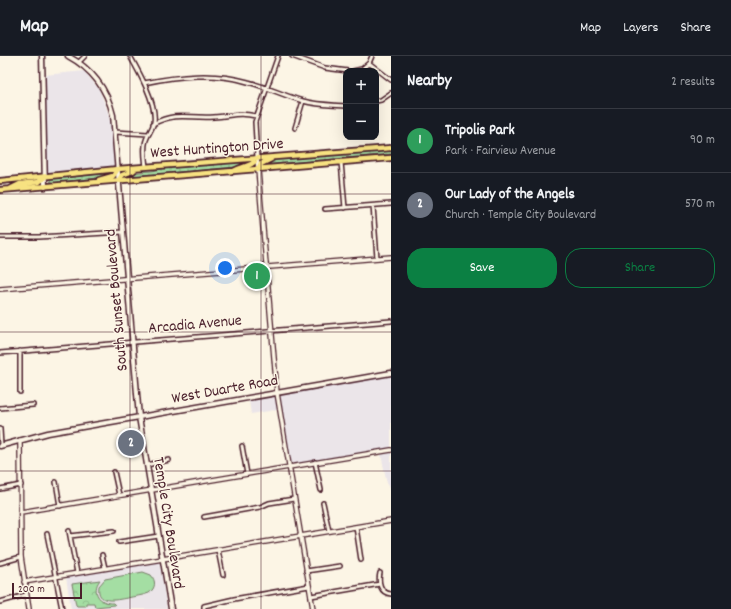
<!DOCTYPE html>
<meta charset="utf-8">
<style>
body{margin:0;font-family:Dekko,sans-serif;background:#242831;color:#f1f3f6}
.controls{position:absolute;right:12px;top:12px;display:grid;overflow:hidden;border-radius:8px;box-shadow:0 4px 16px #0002}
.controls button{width:36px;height:36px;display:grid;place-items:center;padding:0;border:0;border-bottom:1px solid #363941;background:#171b24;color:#f1f3f6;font:20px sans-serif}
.scale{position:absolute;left:12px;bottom:10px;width:70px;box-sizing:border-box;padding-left:4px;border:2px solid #4a1f2b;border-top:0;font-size:11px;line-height:14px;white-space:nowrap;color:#4a1f2b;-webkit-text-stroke:3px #fcf5e5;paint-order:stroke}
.you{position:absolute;left:225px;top:212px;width:14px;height:14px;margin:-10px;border:3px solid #fff;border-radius:50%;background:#1a73e8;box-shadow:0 0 0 6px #1a73e833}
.badge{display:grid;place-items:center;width:26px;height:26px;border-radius:50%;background:#0b8043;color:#fff;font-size:13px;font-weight:700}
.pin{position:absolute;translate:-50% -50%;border:2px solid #fff;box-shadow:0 1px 4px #0006}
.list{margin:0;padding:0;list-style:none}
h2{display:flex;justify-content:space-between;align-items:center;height:52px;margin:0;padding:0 16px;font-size:17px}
h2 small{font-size:13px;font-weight:400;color:#9ea1a6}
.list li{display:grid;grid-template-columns:26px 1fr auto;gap:12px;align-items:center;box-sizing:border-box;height:64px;padding:0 16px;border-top:1px solid #363941}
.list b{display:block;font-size:15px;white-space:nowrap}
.list p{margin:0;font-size:13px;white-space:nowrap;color:#9ea1a6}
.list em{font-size:13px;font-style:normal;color:#9ea1a6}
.actions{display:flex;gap:8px;padding:12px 16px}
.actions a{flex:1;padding:9px 0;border:1px solid #0b8043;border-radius:16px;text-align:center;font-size:14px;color:#0b8043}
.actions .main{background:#0b8043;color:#fff}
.map{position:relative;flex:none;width:391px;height:553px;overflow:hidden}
header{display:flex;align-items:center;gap:24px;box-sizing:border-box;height:56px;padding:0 20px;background:#171b24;border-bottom:1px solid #363941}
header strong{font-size:19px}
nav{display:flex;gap:22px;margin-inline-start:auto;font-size:14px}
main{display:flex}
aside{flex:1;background:#171b24}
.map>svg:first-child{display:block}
.built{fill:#ebe5e9}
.grass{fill:url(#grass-dots);stroke:#777e67}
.park{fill:url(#park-crowns);stroke:#777e67}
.garden{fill:#a4dea3;stroke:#777e67}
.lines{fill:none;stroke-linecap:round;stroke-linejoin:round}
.minor-casing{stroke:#4a1f2b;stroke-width:6}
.tertiary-casing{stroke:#4a1f2b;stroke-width:6}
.secondary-casing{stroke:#4a1f2b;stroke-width:7}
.primary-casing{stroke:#4a1f2b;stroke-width:8}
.minor{stroke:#fcf5e5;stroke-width:3}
.tertiary{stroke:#fcf5e5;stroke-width:3.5}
.secondary{stroke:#fcf5e5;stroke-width:4}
.primary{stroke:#f7e281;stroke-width:4.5}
.grid{fill:none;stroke:#4a1f2b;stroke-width:1;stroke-opacity:0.55}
.labels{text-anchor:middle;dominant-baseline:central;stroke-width:3;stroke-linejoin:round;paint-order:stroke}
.street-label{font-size:16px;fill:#4a1f2b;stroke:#fcf5e5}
</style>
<header>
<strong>Map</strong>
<nav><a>Map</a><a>Layers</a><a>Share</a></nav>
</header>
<main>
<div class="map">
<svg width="391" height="553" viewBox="0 0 391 553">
<defs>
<pattern id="grass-dots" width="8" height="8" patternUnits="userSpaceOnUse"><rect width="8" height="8" fill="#a4dea3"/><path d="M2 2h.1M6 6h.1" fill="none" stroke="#8fbe8c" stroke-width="1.8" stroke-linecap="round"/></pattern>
<pattern id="park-crowns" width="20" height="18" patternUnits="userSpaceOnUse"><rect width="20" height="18" fill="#a4dea3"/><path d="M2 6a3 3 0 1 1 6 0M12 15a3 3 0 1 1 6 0" fill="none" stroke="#8fbe8c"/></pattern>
</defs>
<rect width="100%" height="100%" fill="#fcf5e5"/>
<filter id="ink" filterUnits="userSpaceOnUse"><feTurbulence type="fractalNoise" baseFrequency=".025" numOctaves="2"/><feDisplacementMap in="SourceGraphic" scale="8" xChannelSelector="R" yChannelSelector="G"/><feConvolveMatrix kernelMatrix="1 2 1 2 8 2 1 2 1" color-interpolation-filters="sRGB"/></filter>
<g filter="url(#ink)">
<!-- built -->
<path class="built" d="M84,15L99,33L108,56L111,70L114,110L48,116L46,107L45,19Z
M391,320V436L389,430L387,427L380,394L291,408L290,407L281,353L251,358L249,345Z
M158,506L160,508L167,553H71L66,521Z"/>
<!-- grass -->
<path class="grass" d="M391,94V98L262,109L270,105L279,103Z
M253,105L247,109L235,111L124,121C135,114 149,117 161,113Z
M110,117L111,119L106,121L53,127L50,125V123Z"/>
<!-- park -->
<path class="park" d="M263,213L265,226L250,227L249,214Z
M100,524C91,535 99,548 113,547L115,549L95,551L94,547H86V550H77L76,549L72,528Z"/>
<!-- garden -->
<path class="garden" d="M143,516L151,519C156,525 156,532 149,537C142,540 135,540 127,542C116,544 96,549 99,530L105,523Z"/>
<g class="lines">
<!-- minor casing -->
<g class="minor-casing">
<path id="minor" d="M130,0C139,16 157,48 154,66C153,72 148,78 146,84C143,92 145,102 146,111
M292,0L325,12L348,15
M79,6L85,0
M369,7L372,0
M353,15L362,13L369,7L391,24
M144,27C179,20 214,16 248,26C267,31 285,40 303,45C317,49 332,49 346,50
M376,45L381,44L391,37
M153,68C178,55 189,63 214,61C231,60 238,56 256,60
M295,72L303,45
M115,76L148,78
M257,102L255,66L278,0
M341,106L345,152
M373,150L377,202
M325,153L391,148
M0,181H39L123,176
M20,295V336
M0,297L391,265
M0,352L33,349
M0,373L1,389
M242,390L247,418
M315,406L321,434
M147,409L169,404
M114,416L119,439
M56,426L60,450
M0,433L21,429
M323,447L329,475
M204,461L260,451L269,447L294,443
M356,471L361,504
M69,475L77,517
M47,478L62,553
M70,480L114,475
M119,486L159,480
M218,494L223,519
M102,499L105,512
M0,507L21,501
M306,515L340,510
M380,517C378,526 380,537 391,538
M311,540L380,528
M0,546L26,539
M204,553V550L234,543L309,530"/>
</g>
<!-- tertiary casing -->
<g class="tertiary-casing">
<path id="tertiary" d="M257,102L277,337L313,553
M0,233L391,201
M20,384L21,501L29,553
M21,456L391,394
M24,526L391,465"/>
</g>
<!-- secondary casing -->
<g class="secondary-casing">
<path id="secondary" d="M42,0L45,131
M68,0C92,13 107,33 113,59L139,361L171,553
M0,390L48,377L391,317"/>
</g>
<!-- primary casing -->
<g class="primary-casing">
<path id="primary" d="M258,114L261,108L271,103
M234,115C242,110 253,111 257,102
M99,124L113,120L118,113
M119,124L122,119L133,115L136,112
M0,125L118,113L391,92
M10,133L20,128L39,126L45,121
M0,134L391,102"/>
</g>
<!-- minor -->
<use href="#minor" class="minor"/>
<!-- tertiary -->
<use href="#tertiary" class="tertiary"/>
<!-- secondary -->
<use href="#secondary" class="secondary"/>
<!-- primary -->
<use href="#primary" class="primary"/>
</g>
</g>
<!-- grid -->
<path class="grid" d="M130,0V553M261,0V553M0,138H391M0,276H391M0,415H391"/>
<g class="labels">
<!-- street labels -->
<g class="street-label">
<text transform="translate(217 93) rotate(-4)">West Huntington Drive</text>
<text transform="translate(117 244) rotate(-95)">South Sunset Boulevard</text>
<text transform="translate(195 269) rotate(-5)">Arcadia Avenue</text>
<text transform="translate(225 334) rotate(-10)">West Duarte Road</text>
<text transform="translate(168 467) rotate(81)">Temple City Boulevard</text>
</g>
</g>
</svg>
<div class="controls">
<button>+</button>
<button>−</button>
</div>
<div class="scale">200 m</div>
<div class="you"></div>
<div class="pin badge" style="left:257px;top:220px;background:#2e9e5b">1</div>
<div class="pin badge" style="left:131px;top:387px;background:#6b7280">2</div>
</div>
<aside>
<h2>Nearby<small>2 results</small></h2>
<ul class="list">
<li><span class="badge" style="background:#2e9e5b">1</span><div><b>Tripolis Park</b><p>Park · Fairview Avenue</p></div><em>90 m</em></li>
<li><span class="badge" style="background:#6b7280">2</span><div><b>Our Lady of the Angels</b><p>Church · Temple City Boulevard</p></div><em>570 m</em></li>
</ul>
<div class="actions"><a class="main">Save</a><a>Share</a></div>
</aside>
</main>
